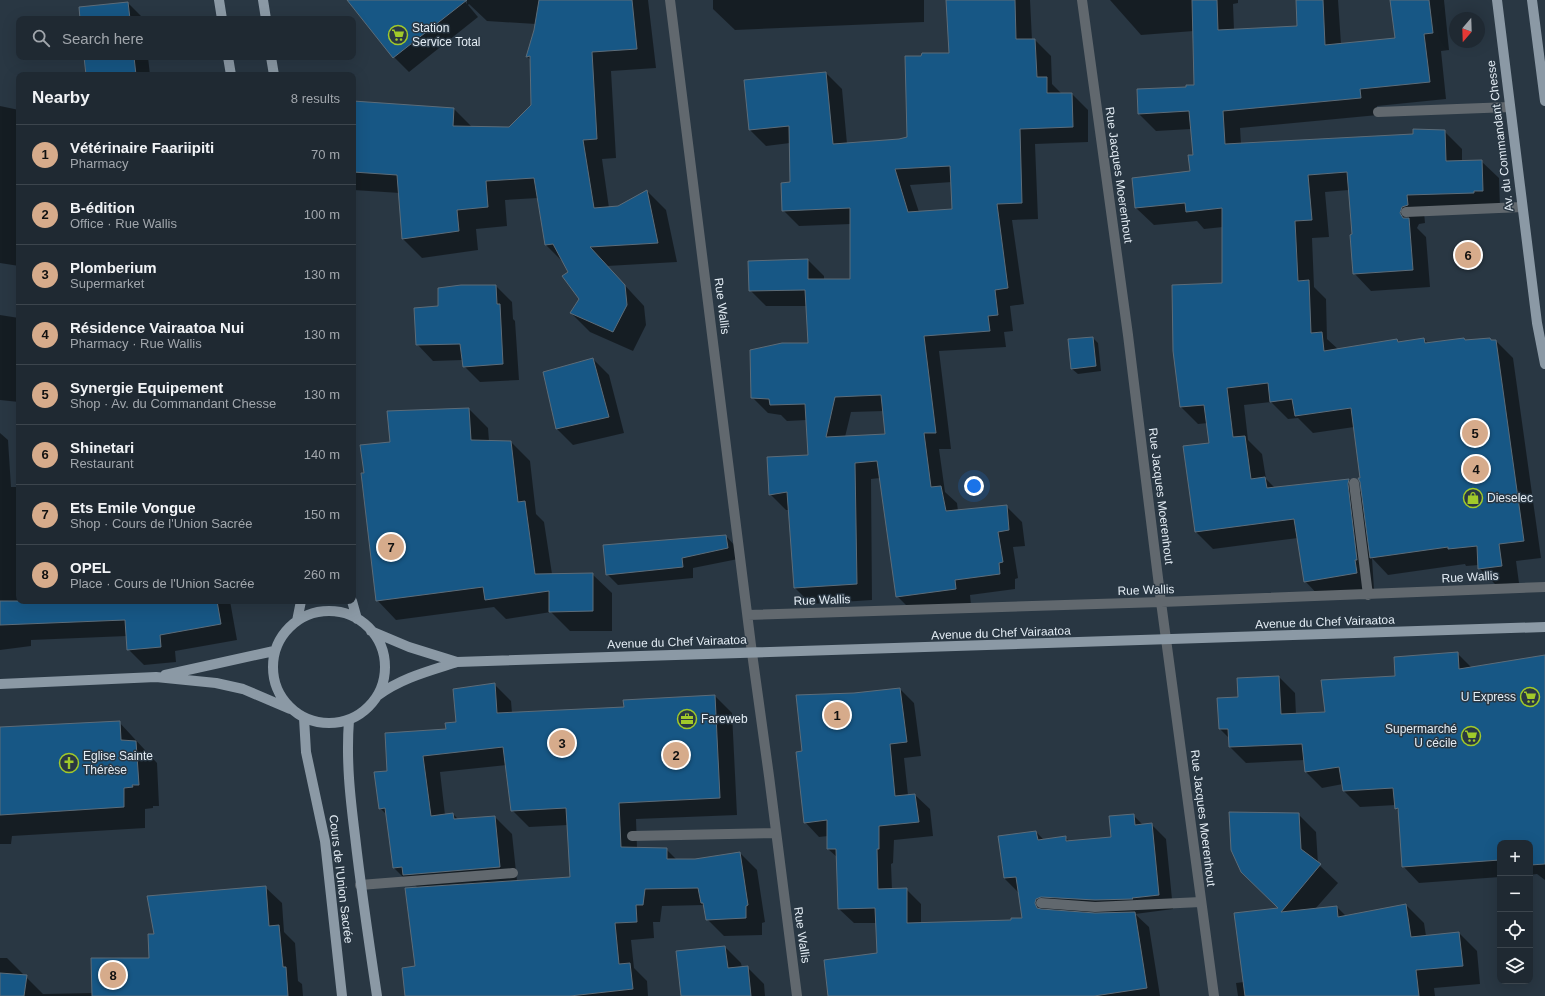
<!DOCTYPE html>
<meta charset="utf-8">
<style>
body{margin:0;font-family:Arial,sans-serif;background:#27313a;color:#f1f3f6}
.controls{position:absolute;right:12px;bottom:12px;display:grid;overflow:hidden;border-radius:8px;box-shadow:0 4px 16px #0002}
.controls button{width:36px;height:36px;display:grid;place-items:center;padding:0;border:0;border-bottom:1px solid #3c454d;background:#1f2932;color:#f1f3f6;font:20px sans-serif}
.compass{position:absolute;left:1449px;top:12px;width:36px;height:36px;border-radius:50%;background:#1f2932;box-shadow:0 4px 16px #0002;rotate:199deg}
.you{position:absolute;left:974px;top:486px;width:14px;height:14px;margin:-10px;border:3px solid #fff;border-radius:50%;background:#1a73e8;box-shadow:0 0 0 6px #1a73e833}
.badge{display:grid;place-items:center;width:26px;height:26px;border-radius:50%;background:#d6ab8b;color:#111;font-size:13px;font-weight:700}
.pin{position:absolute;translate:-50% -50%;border:2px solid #fff;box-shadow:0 1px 4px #0006}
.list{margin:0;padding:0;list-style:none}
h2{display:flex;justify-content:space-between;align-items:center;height:52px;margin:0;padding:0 16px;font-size:17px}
h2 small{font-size:13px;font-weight:400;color:#a1a6ac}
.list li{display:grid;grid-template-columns:26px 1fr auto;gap:12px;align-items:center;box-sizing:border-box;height:60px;padding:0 16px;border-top:1px solid #3c454d}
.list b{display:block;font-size:15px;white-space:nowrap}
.list p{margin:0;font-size:13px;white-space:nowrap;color:#a1a6ac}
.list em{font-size:13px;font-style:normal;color:#a1a6ac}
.icon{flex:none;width:22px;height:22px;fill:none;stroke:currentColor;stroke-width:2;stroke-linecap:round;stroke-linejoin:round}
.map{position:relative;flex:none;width:1545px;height:996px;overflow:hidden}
.search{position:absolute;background:#1f2932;box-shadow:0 4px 16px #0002;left:16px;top:16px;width:340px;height:44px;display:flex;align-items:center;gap:10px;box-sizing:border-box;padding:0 14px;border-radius:8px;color:#a1a6ac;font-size:15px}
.panel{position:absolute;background:#1f2932;box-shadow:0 4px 16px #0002;left:16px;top:72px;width:340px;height:532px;border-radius:8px}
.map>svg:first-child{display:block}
.shadow{fill:#0007;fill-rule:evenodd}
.building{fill:#175785;stroke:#5c6c79;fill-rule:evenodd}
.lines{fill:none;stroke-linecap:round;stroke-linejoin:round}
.minor{stroke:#61686e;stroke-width:10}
.major{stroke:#8b99a5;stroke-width:10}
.labels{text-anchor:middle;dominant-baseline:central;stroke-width:3;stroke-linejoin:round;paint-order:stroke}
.poi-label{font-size:12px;fill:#e3ecf4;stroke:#293743;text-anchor:start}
.street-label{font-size:12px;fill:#e3ecf4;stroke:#293743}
</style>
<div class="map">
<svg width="1545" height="996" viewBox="0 0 1545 996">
<rect width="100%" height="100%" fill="#293743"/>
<!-- shadow -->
<path class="shadow" d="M349,0H464L467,4V0H648L656,68L611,71L616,158L602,159L609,208L619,207L647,191L666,210L677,262L607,266L644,306L646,325L633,351L590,332L571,313L580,299L565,264L546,245L538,198L505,200L507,226L476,229L478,250L422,258L403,239L400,193L353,190V102L454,109L473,128H510L532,105L531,61L527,56L536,24L487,21L469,4L468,5L478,17L409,72L394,57Z
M713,0H924V22L735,30L713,9Z
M947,0H1033H1030L1032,40H1035L1051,56L1052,84L1062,94H1072L1088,110V142L1035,144L1038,219L1012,220L1024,304L1010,306L1013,331L1004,332L1006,347L939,351L951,449H939L945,492L957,503L958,511L1006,506L1022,522L1025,546L1013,547L1018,578L1015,579V589L970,595L971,605L913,612L897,596L880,478L871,479L872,600L811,604L795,588L790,510H786L770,494L809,456L807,420L787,421L781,415L768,413L752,397L809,344L807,306H766L750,290L749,262L808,260L824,276V280H852L851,224L799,226L783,210L791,183L790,143L766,146L750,130L826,73L842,89L847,144L899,140L908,138L950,54ZM952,182L953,209L919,212L910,185ZM884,411L886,435L845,437L851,412Z
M1110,0H1238V3L1233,4L1234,30L1298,27L1297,0H1338L1341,44L1396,39L1391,0H1444L1449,50L1441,51L1446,99L1377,106L1378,115L1240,128L1241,144L1414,135L1444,131L1462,149V161H1481L1499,178L1500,208L1424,212L1425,223L1419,224L1417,228L1426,237L1430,287L1371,291L1354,273L1353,235L1349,190L1325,192L1329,237L1312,238L1314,287L1326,299L1327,339L1339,350L1397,340L1399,342L1424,339L1428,343L1464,339L1466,341H1496L1513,358L1541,558L1516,561L1519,583L1496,585L1479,568V565L1466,566L1465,564L1388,575L1372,558L1374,590L1322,599L1305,581L1298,538L1213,549L1196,532L1184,447L1210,444L1208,423L1198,424L1181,407L1223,284V227L1204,229L1197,221L1154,225L1136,208L1133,179L1191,172L1194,156L1191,129L1156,131L1139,114L1187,88L1195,85L1194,31L1141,35ZM1271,402L1288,419L1298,418L1313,433L1354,427L1363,494L1349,480L1275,488L1266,479L1262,454L1248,440L1244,405Z
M128,3L144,19H81Z
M85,57H148L150,75H87Z
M0,106L19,110V266L0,263Z
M496,286L512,302L513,319L515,321L519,380L480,382L464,366L463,360L433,361L417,344L439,307Z
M0,315L19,318V402L0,400Z
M1093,338L1098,343L1101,371L1078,374L1072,369Z
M593,359L609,375L624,433L573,445L557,429L544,372Z
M469,409L488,428L489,441L511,442L530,461L536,514L544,522L552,574H592L612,593V631H570L551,612L506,619L494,607L396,620L377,600L365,473L391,443Z
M0,433L8,440L11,487H19V601H230L237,640L175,651L176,662L144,665L128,649L127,636L31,640V646L0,650Z
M726,536L736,547L738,559L693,568V578L618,585L607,574L605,546Z
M1457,653L1472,668L1545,656V880L1537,874L1530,875V843H1500V877L1419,883L1403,866L1399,812L1396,808V805L1360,807L1344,791L1343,784L1322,788L1306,772L1305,760L1246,763L1230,747V739L1220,729L1240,698L1279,677L1295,693L1296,715L1326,713L1396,677Z
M494,684L511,701L512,713L625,708L715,696L732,713L737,815L636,819L637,848L666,849L677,860H695L740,853L757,870L765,922L762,923V935L724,936L707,919L704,905L662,906L660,922H653L654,938L631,940L634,968L647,981L648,996H406L416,967L418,888L414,884L411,885L394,868L387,815L380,808L388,772L457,723ZM507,765L512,810L529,827L568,825L571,878L517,881L512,834L495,817L459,820L453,814L445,815L440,772Z
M900,689L914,703L921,756L904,758L908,795H915L930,809L933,836L894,840L893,863L891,864L892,890L906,889L921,904V924L1012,921L1023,918L1019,893L1004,878L999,837L1036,832L1044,840L1065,837L1070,842L1112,838L1133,815L1143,825L1151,824L1166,839L1173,909L1135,914L1149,927L1160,996H829L878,954L877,923H854L839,909L838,858L828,849V836L819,837L805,822L803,752L854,694Z
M119,722L157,763L159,806H153V808L145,809V828L12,836L11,844H0V728Z
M1298,814L1316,832L1318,864L1338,883L1315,909L1337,907L1346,916L1406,905L1424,923L1426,936L1459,933L1477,951L1480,984L1434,988L1435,996H1238L1236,983L1244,982L1279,909Z
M265,887L282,903L284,932L295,943L298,981L302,984L303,996H0V958H7L43,994L93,993L150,959L155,935Z
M725,947L741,963L742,968L747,967L764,984L765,996H682Z"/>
<!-- building -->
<path class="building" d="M347,0H467L393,58Z
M539,0H632L637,49L592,52L597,139L583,140L594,208L618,206L647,190L658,243L590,247L625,285L627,305L613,332L570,313L579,299L562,276L568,272L553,244L545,245L534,178L486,181L488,207L457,210L459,231L402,239L397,175L353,172V101L454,108L453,126L509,127L531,105L530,56L526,57L534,30Z
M946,0H1015L1016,39H1035L1037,77H1047V93H1072L1073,127L1020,129L1022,203L997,204L1008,288L995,290L998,315L988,316L990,331L924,336L936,433H924L931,487L941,486L946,511L1007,505L1009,530L998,532L1003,562L999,563L1000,574L955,580L956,589L896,597L877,461L855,463L857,584L794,588L787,492L769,495L767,457L808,455L805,404L770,405L769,399L751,398L750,350L782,343H808L805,290L749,291L748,261L808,259V279H850V208L782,211L781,183L790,182L789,126L749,130L744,80L826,72L833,144L899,139L907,137L905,56H921L922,53H949ZM950,166L952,209L908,212L895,169ZM881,395L885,434L826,437L835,397Z
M1192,0H1217L1218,30L1297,26L1296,0H1323L1325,45L1395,38L1390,0H1429L1433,33L1424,34L1430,82L1360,89L1361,98L1223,111L1225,144L1413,134V129L1445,130L1446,161L1482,160L1483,191H1474V193L1407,195L1408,205L1402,207L1400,213L1403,218H1409L1413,270L1353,274L1350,235L1352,234L1347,172L1308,175L1312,220L1295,221L1298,281L1309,280L1311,333L1322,332L1324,351L1397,339L1398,342L1424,338L1425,343L1464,338L1465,340L1490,338L1491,340H1496L1524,541L1499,544L1502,566L1478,569L1477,546L1448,549V547L1370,558L1360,482L1358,478H1360L1351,408L1295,416L1292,399L1270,402L1268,383L1227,388L1233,437L1245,436L1251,479L1265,477L1267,488L1349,479L1348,484L1357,560H1355L1357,573L1304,582L1294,519L1195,532L1183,446L1209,443L1204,405L1180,407L1173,351L1172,285L1222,283V208L1186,212L1185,203L1135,208L1132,178L1190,171L1188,155H1193L1189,111L1138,114L1137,89L1186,87V85H1194Z
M128,2L130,19H80L79,7Z
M84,57H134L136,75H86Z
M461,285H496L497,304H500L503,364L463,367L460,344L416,345L414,308L438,306V288Z
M1093,337L1096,366L1071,369L1068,339Z
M593,358L609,417L556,429L543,372Z
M469,408L471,440L511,441L518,502L525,501L535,574L593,573V611L549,612V591L485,600L483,587L376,601L361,473H364L360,445L390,442L387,411Z
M726,535L728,548L682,558L683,567L606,575L603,545Z
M0,601H217L221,624L160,635L161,647L127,650L125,620L0,625Z
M1458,652L1459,669L1545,655V864L1530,865V843H1500V860L1402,867L1398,808L1395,809L1393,788L1343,791L1339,767L1305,772L1302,744L1229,747L1228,729H1219L1217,698L1238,697L1237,678L1279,676L1281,714L1325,712L1321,680L1395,676L1394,657Z
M495,683L497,713L624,707L623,700L715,695L720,798L619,803L621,847L667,848V859H695L740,852L748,905L746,906V918L706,920L703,903H701L698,888L645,889L643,905H636L637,922L615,923L619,964L630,963L633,989L570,996H405L402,968L415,966L405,888L570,877L566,808L511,811L503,747L423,756L431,816L453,813L454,819L495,816L500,867L403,875L402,867L393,868L385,808L379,809L374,772L387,771L385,733L446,729L445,723L456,722L453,689Z
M900,688L907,742L890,744L895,796L915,794L919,822L879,826V849H877L878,889L907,888V923L1011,920V918H1022L1016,877L1004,878L998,836L1036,831L1038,840L1066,836V841L1111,837L1109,816L1134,814L1135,825L1152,823L1159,895L1132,898L1133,899L1095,900L1041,897L1036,899L1035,903L1037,908L1041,909L1095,913L1135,912L1147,988L1094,996H828L824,960L877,953L875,908L838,909L836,849H827V820L804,823L796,752L802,751L796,695L854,693Z
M120,721L121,740L136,741L139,785H132L133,787L124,788V807L0,815V727Z
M1229,812L1299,813L1301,849L1321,864L1281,912L1337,906L1338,917L1406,904L1411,937L1459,932L1463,966L1416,970L1419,996H1245L1234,913L1278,908L1241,872L1231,850Z
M266,886L269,926L279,925L283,967H286L288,996H92L91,958H149L148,934H154L147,896Z
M725,946L728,968L748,966L751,996H681L676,951Z
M0,973L27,975L24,996H0Z"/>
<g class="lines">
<!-- minor -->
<path class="minor" d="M670,0L752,653L769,776L797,996
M1082,0L1128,335L1161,602L1214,996
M1378,112L1510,107
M1406,212L1522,207
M1354,483L1368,595
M748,615L1161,602L1545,587
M632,836L776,833
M360,885L513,873
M1041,903L1095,907L1201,902"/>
<!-- major -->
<path class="major" d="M219,0L222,19
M263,0L266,19
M1497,0L1537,323L1545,364
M1532,0L1545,101
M228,57L231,75
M271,57L274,75
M352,601L357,619
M273 667a56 56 0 1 1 112 0a56 56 0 1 1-112 0Z
M297,621L301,601
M371,631L409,647L457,662
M165,675L274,651
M0,684L156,677L216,683L243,689L290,709
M377,696C401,678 429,671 457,662L1545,627
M304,718L306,752L325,841L342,996
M349,720C346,760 350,796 355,836C361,889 369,943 377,996"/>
</g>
<!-- icons -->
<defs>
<g id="supermarket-ring" transform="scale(1)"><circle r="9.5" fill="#293743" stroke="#a1c92a" stroke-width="1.5"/><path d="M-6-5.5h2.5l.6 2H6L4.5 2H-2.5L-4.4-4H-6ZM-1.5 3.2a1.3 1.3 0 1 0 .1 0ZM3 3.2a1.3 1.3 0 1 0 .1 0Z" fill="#a1c92a"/></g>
<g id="shop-ring" transform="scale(1)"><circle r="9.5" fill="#293743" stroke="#a1c92a" stroke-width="1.5"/><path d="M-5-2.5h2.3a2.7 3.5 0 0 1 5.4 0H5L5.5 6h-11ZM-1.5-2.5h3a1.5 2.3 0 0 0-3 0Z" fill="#a1c92a"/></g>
<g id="office-ring" transform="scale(1)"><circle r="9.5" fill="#293743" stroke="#a1c92a" stroke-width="1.5"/><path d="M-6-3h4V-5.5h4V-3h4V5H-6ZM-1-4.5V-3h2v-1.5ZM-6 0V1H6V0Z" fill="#a1c92a"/></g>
<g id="church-ring" transform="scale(1)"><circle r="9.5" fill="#293743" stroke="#a1c92a" stroke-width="1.5"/><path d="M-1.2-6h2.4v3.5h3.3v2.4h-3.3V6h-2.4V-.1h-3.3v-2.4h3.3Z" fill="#a1c92a"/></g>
</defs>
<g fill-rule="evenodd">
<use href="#supermarket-ring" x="398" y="35"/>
<use href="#shop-ring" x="1473" y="498"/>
<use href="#supermarket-ring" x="1530" y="697"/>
<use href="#office-ring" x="687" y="719"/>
<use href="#supermarket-ring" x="1471" y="736"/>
<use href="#church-ring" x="69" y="763"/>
</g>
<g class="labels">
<!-- poi labels -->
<g class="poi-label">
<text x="412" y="28">Station<tspan x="412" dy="14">Service Total</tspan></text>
<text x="1487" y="498">Dieselec</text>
<text x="1516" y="697" text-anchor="end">U Express</text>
<text x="701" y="719">Fareweb</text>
<text x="1457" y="729" text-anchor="end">Supermarché<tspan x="1457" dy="14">U cécile</tspan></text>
<text x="83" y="756">Eglise Sainte<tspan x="83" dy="14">Thérèse</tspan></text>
</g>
<!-- street labels -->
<g class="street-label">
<text transform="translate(1500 136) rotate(-97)">Av. du Commandant Chesse</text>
<text transform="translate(1119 175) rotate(82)">Rue Jacques Moerenhout</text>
<text transform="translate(722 306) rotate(83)">Rue Wallis</text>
<text transform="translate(1161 496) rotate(83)">Rue Jacques Moerenhout</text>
<text transform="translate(1470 577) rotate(-3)">Rue Wallis</text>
<text transform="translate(1146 590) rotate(-2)">Rue Wallis</text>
<text transform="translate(822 600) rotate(-2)">Rue Wallis</text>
<text transform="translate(1325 622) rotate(-2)">Avenue du Chef Vairaatoa</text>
<text transform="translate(1001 633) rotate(-2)">Avenue du Chef Vairaatoa</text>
<text transform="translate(677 642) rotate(-2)">Avenue du Chef Vairaatoa</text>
<text transform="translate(1203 818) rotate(83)">Rue Jacques Moerenhout</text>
<text transform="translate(341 879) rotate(83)">Cours de l'Union Sacrée</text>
<text transform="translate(802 935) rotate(82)">Rue Wallis</text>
</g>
</g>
</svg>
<div class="controls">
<button>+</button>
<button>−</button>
<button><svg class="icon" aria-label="locate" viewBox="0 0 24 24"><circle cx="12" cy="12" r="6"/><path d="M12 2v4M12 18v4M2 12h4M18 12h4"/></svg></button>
<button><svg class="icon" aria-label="layers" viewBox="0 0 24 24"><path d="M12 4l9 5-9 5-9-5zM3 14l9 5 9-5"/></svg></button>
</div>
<svg class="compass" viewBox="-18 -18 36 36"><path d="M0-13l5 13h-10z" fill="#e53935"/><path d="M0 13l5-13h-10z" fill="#a1a6ac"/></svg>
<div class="you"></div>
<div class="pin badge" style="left:837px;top:715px">1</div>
<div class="pin badge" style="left:676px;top:755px">2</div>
<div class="pin badge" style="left:562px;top:743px">3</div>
<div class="pin badge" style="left:1476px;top:469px">4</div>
<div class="pin badge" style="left:1475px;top:433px">5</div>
<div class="pin badge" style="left:1468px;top:255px">6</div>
<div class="pin badge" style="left:391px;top:547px">7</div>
<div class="pin badge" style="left:113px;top:975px">8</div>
<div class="search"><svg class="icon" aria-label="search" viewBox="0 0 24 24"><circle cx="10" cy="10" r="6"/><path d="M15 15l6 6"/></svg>Search here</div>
<section class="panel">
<h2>Nearby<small>8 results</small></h2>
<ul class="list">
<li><span class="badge">1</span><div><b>Vétérinaire Faariipiti</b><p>Pharmacy</p></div><em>70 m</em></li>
<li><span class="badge">2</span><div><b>B-édition</b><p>Office · Rue Wallis</p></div><em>100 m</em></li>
<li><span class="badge">3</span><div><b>Plomberium</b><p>Supermarket</p></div><em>130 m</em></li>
<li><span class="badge">4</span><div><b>Résidence Vairaatoa Nui</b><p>Pharmacy · Rue Wallis</p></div><em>130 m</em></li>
<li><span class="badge">5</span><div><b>Synergie Equipement</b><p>Shop · Av. du Commandant Chesse</p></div><em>130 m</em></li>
<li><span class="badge">6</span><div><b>Shinetari</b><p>Restaurant</p></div><em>140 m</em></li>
<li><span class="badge">7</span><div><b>Ets Emile Vongue</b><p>Shop · Cours de l'Union Sacrée</p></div><em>150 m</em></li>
<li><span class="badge">8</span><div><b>OPEL</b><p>Place · Cours de l'Union Sacrée</p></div><em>260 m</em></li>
</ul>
</section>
</div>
